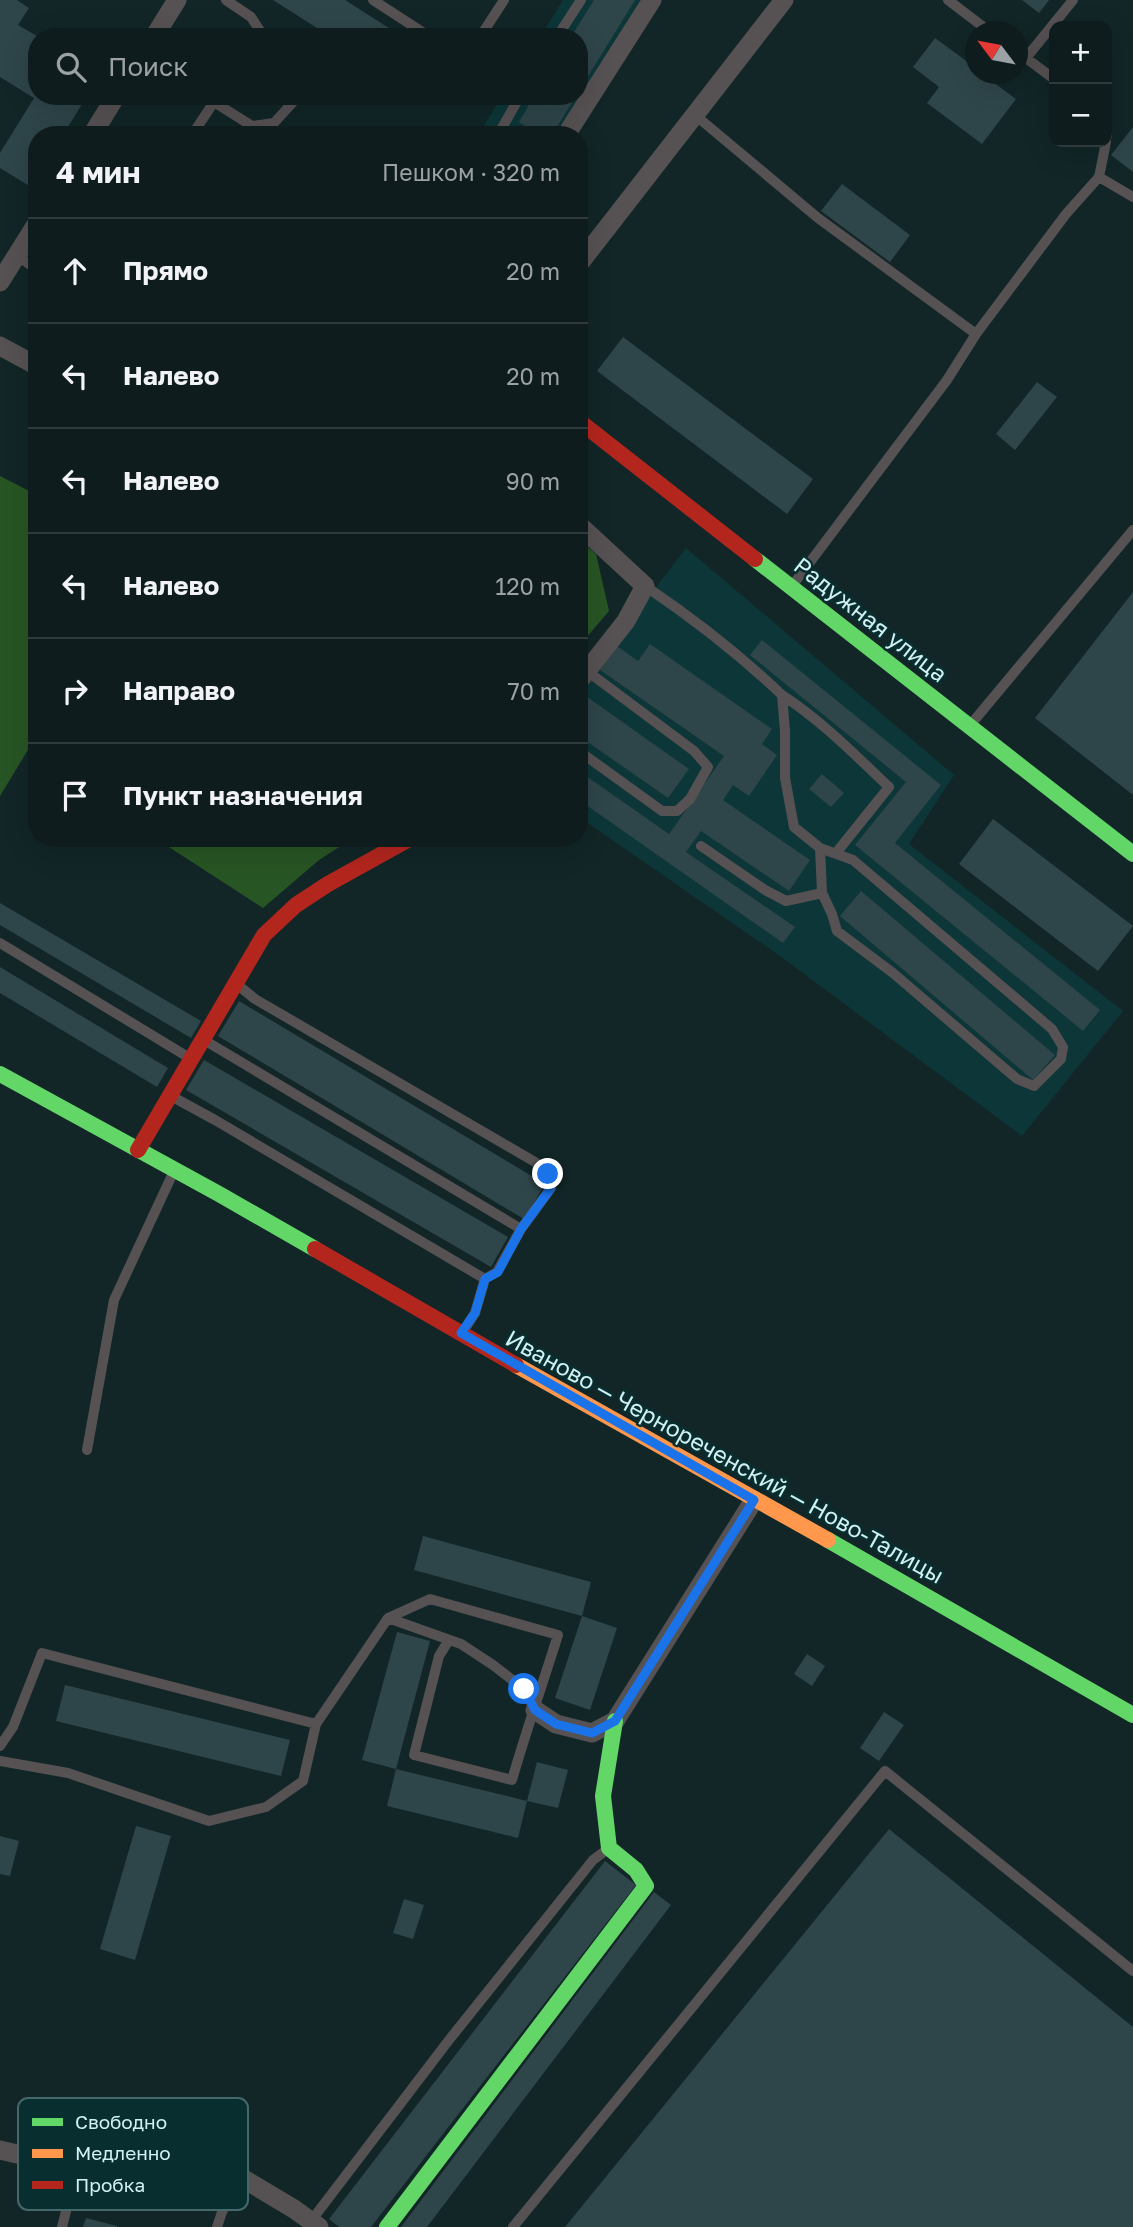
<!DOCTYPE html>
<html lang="ru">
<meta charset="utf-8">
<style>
body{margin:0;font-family:"Golos Text",sans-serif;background:#172526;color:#f1f3f6}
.controls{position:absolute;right:21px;top:21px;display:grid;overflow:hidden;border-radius:14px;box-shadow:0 7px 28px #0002}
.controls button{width:63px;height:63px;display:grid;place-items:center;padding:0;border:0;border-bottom:2px solid #2e3a3b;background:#0e1c1d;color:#f1f3f6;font:35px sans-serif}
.compass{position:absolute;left:965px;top:21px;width:63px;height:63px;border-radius:50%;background:#0e1c1d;box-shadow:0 7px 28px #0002;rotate:302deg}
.stop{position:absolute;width:21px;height:21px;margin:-16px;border:5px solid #1a73e8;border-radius:50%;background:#fff}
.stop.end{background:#1a73e8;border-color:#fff;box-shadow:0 2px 7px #0008}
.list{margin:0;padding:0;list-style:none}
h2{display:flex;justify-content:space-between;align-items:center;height:91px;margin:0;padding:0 28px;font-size:30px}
h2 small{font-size:23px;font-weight:400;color:#9ba1a4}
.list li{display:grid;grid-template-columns:46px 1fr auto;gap:21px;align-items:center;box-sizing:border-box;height:105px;padding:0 28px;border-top:2px solid #2e3a3b}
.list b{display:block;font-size:26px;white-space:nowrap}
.list em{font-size:23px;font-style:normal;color:#9ba1a4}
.icon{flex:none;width:38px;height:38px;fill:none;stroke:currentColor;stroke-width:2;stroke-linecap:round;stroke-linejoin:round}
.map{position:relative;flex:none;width:1133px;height:2227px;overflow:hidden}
.search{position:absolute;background:#0e1c1d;box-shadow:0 7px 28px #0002;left:28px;top:28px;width:560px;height:77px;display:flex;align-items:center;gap:18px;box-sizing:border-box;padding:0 24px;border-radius:28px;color:#9ba1a4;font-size:26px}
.panel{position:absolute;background:#0e1c1d;box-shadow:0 7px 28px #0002;left:28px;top:126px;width:560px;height:721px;border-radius:28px}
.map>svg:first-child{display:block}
.built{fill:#0d3638}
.green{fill:#285524}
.building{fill:#2e4549}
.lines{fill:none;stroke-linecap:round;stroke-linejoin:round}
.lane{stroke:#565152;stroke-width:10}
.street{stroke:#565152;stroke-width:19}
.fast{stroke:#63d668;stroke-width:16}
.slow{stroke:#ff974d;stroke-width:16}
.jam{stroke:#b3261e;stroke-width:16}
.route{stroke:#1a73e8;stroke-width:9}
.labels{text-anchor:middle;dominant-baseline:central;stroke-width:5;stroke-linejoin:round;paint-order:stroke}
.street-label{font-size:23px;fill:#d1f1f3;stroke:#092e30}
.key{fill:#092e30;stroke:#45686a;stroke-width:2}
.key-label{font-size:19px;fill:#d1f1f3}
</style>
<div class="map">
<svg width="1133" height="2227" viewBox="0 0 1133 2227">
<rect width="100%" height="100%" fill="#122627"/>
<!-- built -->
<path class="built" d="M563,0H650L562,135H478L502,96H579V37H540Z
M686,548L954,775L909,844L1123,1011L1022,1136L780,956L579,817V688Z"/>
<!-- green -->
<path class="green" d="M0,476L37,495V735L0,796Z
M579,540L596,554L609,611L579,646Z
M155,838H353L319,860L263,908Z"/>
<!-- building -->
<path class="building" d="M0,0H17L29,8L18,25L37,36V96H87L63,135H37V178L31,187L0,168V153L34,98L0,77Z
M273,0H345L403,37H331Z
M594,0H635L579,91V37H571Z
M1022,0H1049L1039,13Z
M935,38L976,68V74H982L1016,99L982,144L927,103L939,87L913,67Z
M534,96H576L552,135H527L530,129L519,122Z
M1133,127V172L1111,155Z
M842,184L910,235L890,262L821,211Z
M623,337L813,479L787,514L597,371Z
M1037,382L1057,397L1015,450L996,434Z
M1133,592V795L1035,718Z
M762,640L941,785L895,843L1100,1010L1083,1031L855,845L906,782L750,655Z
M650,644L772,729L762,744L777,755L749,796L733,785L723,800L810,860L789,891L701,831L686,852L795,927L783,943L579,800V771L669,834L724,756L600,670L617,646L638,661Z
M583,694L689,769L668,798L579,736V699Z
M822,774L844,793L831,807L809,789Z
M993,819L1133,926L1098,971L959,864Z
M861,891L1055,1055L1033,1080L840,916Z
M0,903L201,1021L191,1038L0,925Z
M0,967L168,1068L157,1087L0,993Z
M239,1001L545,1184L524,1219L218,1036Z
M204,1060L508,1237L491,1267L186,1090Z
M423,1536L591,1582L582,1616L414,1570Z
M582,1616L617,1628L590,1710L555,1698Z
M397,1632L430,1641L396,1769L527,1801L518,1838L387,1806L396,1769L362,1760Z
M807,1654L825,1666L812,1686L794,1674Z
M65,1685L290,1740L281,1776L56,1721Z
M884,1712L904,1725L879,1761L860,1748Z
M537,1762L568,1770L558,1808L527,1801Z
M136,1826L171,1836L135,1960L100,1949Z
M889,1829L1133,2027V2227H565Z
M0,1836L19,1841L10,1876L0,1874Z
M605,1861L636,1885L371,2227H339L329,2219Z
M654,1892L671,1905L427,2227H401Z
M404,1899L424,1905L413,1939L393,1933Z
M86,2218L117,2226V2227H83Z"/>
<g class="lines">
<!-- lane -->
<path class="lane" d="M226,0L251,17L264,37
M373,0L430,37
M948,0L990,32
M480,37L504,0
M557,37L581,0
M1018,52L1054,79
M1026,58L1073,0
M695,115L818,218L976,334L947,380L792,586
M1107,126V136
M192,135L214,102L252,126L274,123L294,101V96
M498,135L520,96
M1099,177L1133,197
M17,255L37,270
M976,334L1066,214L1099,177L1106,142
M645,586C694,619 739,654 782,695L785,731V778L794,827L820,848L822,893L786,901L765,890L701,846
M782,695C822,721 854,754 889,787L836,853
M972,723L1133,530
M579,751L662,811H677L690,799L708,767L694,751L587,671
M820,848L853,860L1052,1029L1063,1047L1061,1059L1034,1086L1017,1079L893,973L837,931L832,914L822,893
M0,943L188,1057
M239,986L255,999L535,1162L548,1174L551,1188L521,1229
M204,1040L521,1229L497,1272L485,1279
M171,1096L215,1120L485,1279L475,1313L464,1330
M87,1450L114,1300L173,1173
M388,1618L430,1599L558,1635C543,1683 526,1731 512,1780L414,1755L439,1656L449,1640
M0,1746L13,1727L42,1653L316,1724
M0,1761L68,1773L209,1821L266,1807L303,1781L316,1724L388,1618L461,1644L493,1665L524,1689L535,1710
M203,2167L232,2194L222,2212L217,2227
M311,2221L449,2040L593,1860L609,1848
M62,2227L77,2168
M513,2227L885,1771L1133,1971"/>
<!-- street -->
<path class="street" d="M154,37L177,0
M92,135L116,96
M566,135L652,0
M579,264L784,0
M0,282L37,223
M0,346L37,366
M579,525L645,586L626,621L579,681
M535,1710L556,1724L592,1733L615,1721L754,1500
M0,2150L77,2168L188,2172L217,2163L294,2209L319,2227"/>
<!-- fast -->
<path class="fast" d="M755,559L1133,854
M0,1074L219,1194L315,1249
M828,1540L1133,1715
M387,2227L646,1886L636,1870L609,1848L603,1796L615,1721"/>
<!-- slow -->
<path class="slow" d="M516,1365L828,1540"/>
<!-- jam -->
<path class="jam" d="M579,421L755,559
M138,1150L264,935L296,905L328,884L411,838
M315,1249L516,1365"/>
</g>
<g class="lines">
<!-- route -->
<path class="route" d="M524,1689L535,1710L556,1724L592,1733L615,1721L754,1500L461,1333L475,1313L485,1279L498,1272L521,1229L551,1188L548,1174"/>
</g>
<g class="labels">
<!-- street labels -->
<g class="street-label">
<text transform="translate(871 619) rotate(38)">Радужная улица</text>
<text transform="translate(725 1456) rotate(29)">Иваново — Чернореченский — Ново-Талицы</text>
</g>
</g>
<!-- legend -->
<rect x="18" y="2098" width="230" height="112" rx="10" class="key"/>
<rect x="32" y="2118" width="31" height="8" fill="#63d668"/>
<rect x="32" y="2149" width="31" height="9" fill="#ff974d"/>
<rect x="32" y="2181" width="31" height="8" fill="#b3261e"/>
<g class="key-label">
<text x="75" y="2129">Свободно</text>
<text x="75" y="2160">Медленно</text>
<text x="75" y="2192">Пробка</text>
</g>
</svg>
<div class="controls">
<button>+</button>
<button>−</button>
</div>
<svg class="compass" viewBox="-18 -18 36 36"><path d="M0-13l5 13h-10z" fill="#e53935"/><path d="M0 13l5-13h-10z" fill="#9ba1a4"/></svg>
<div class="stop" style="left:524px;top:1689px"></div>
<div class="stop end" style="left:548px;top:1174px"></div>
<div class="search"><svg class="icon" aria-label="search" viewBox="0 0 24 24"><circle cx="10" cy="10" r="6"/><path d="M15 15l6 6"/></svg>Поиск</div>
<section class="panel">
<h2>4 мин<small>Пешком · 320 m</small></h2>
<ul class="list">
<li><svg class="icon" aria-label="ahead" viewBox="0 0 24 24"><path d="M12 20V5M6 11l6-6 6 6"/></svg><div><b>Прямо</b></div><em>20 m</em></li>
<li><svg class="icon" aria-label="left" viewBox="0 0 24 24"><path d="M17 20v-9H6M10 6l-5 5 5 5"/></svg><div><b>Налево</b></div><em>20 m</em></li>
<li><svg class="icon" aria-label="left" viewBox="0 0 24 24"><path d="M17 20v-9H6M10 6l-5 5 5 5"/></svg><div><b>Налево</b></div><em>90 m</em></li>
<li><svg class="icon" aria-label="left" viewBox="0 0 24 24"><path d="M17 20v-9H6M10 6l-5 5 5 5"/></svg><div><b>Налево</b></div><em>120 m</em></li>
<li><svg class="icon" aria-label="right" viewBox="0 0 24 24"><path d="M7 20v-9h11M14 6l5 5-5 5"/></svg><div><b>Направо</b></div><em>70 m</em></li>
<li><svg class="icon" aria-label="arrive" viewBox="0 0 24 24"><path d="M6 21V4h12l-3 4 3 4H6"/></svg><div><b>Пункт назначения</b></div></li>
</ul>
</section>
</div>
